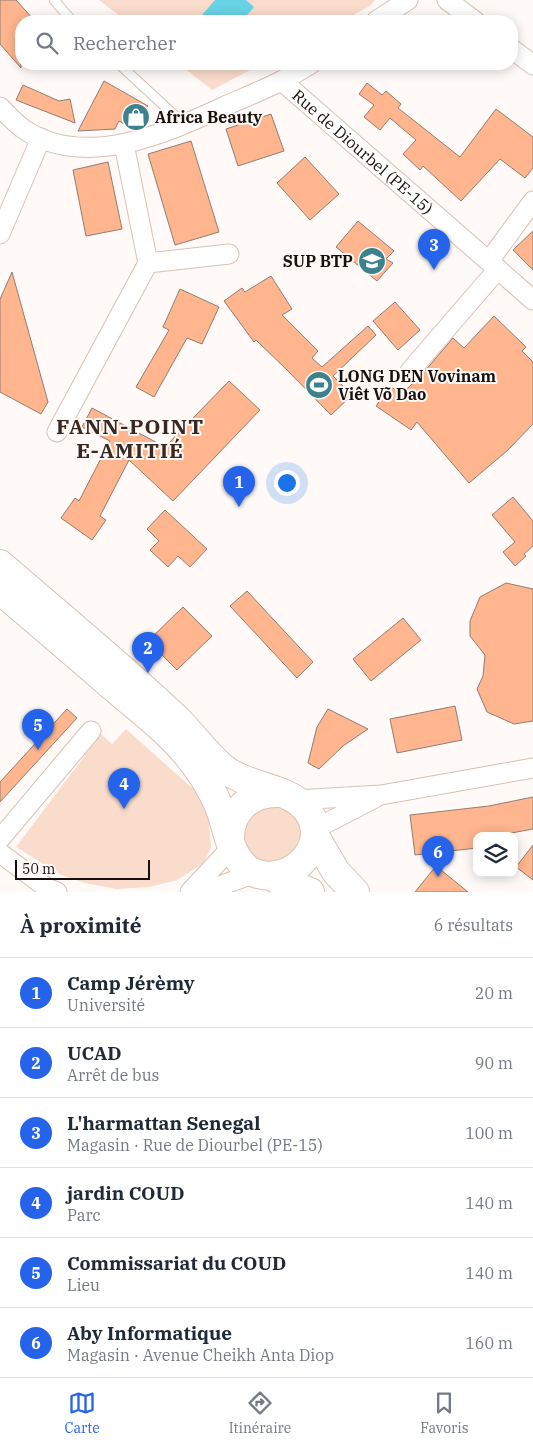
<!DOCTYPE html>
<html lang="fr">
<meta charset="utf-8">
<style>
body{margin:0;font-family:"IBM Plex Serif",serif;background:#f2f2f3;color:#1f2937}
.controls{position:absolute;right:15px;bottom:15px;display:grid;overflow:hidden;border-radius:10px;box-shadow:0 2px 12px #0003}
.controls button{width:45px;height:45px;display:grid;place-items:center;padding:0;border:0;border-bottom:1px solid #e0e1e3;background:#fff;color:#1f2937;font:25px sans-serif}
.scale{position:absolute;left:15px;bottom:12px;width:135px;box-sizing:border-box;padding-left:5px;border:2px solid #18100c;border-top:0;font-size:14px;line-height:18px;white-space:nowrap;color:#18100c;-webkit-text-stroke:4px #fffaf8;paint-order:stroke}
.you{position:absolute;left:286px;top:482px;width:18px;height:18px;margin:-12px;border:4px solid #fff;border-radius:50%;background:#1a73e8;box-shadow:0 0 0 8px #1a73e833}
.badge{display:grid;place-items:center;width:32px;height:32px;border-radius:50%;background:#2563eb;color:#fff;font-size:16px;font-weight:700}
.pin{position:absolute;translate:-50% -41px;filter:drop-shadow(0 1px 2px #0008)}
.pin::after{content:'';position:absolute;top:26px;width:18px;height:15px;background:inherit;clip-path:polygon(0 0,100% 0,50% 100%)}
.list{margin:0;padding:0;list-style:none}
h2{display:flex;justify-content:space-between;align-items:center;height:65px;margin:0;padding:0 20px;font-size:21px}
h2 small{font-size:16px;font-weight:400;color:#747a83}
.list li{display:grid;grid-template-columns:32px 1fr auto;gap:15px;align-items:center;box-sizing:border-box;height:70px;padding:0 20px;border-top:1px solid #e0e1e3}
.list b{display:block;font-size:19px;white-space:nowrap}
.list p{margin:0;font-size:16px;white-space:nowrap;color:#747a83}
.list em{font-size:16px;font-style:normal;color:#747a83}
.icon{flex:none;width:28px;height:28px;fill:none;stroke:currentColor;stroke-width:2;stroke-linecap:round;stroke-linejoin:round}
.map{position:relative;flex:none;width:533px;height:892px;overflow:hidden}
.search{position:absolute;background:#fff;box-shadow:0 2px 12px #0003;left:15px;right:15px;top:15px;height:55px;display:flex;align-items:center;gap:12px;box-sizing:border-box;padding:0 18px;border-radius:20px;color:#747a83;font-size:19px}
.sheet{height:485px;background:#fff}
nav{display:flex;justify-content:space-around;align-items:center;box-sizing:border-box;height:70px;border-top:1px solid #e0e1e3;background:#fff;font-size:14px;color:#747a83}
nav a{display:grid;justify-items:center;gap:2px}
nav .on{color:#2563eb}
.map>svg:first-child{display:block}
.green{fill:#fadccd}
.water{fill:#68d3e5}
.building{fill:#ffb58e;stroke:#927d72}
.lines{fill:none;stroke-linecap:round;stroke-linejoin:round}
.lane-casing{stroke:#d8c1b5;stroke-width:11}
.street-casing{stroke:#d8c1b5;stroke-width:21}
.primary-casing{stroke:#d8c1b5;stroke-width:30}
.lane{stroke:#fff;stroke-width:9}
.street{stroke:#fff;stroke-width:19}
.primary{stroke:#fff;stroke-width:28}
.labels{text-anchor:middle;dominant-baseline:central;stroke-width:4;stroke-linejoin:round;paint-order:stroke}
.poi-label{font-size:16px;font-weight:bold;fill:#18100c;stroke:#fffaf8;text-anchor:start}
.street-label{font-size:16px;fill:#18100c;stroke:#fffaf8}
.district-label{font-size:21px;font-weight:bold;letter-spacing:1px;fill:#39281f;stroke:#fffaf8}
</style>
<div class="map">
<svg width="533" height="892" viewBox="0 0 533 892">
<rect width="100%" height="100%" fill="#fffaf8"/>
<!-- green -->
<path class="green" d="M99,0H375L370,6L342,21H126Z
M179,64H262L212,90Z
M126,729L200,795L209,823L211,847L204,863L177,880L149,887L116,889L85,883L61,875L16,847L101,734L112,744Z
M272,803L293,811L305,836L286,865L250,859L240,832L257,807Z"/>
<!-- water -->
<path class="water" d="M215,0H246L254,7L242,21H207L201,16Z"/>
<!-- building -->
<path class="building" d="M0,0H16L35,21H21V68L0,44Z
M104,81L148,106L136,117L129,114L126,125L119,121L115,129L78,131Z
M367,83L382,95L386,91L401,104L398,108L460,157L496,109L533,137V168L525,178L500,159L461,201L423,166L420,170L403,154L416,140L390,118L380,130L364,117L374,105L359,94Z
M23,85L59,101L70,99L75,123L16,100Z
M271,114L284,151L238,166L226,129Z
M191,141L219,232L175,245L148,154Z
M305,157L339,194L310,220L277,183Z
M108,162L122,229L86,236L73,170Z
M358,221L394,251L386,259L393,263L377,281L336,247Z
M533,231V270L513,250Z
M12,272L48,402L41,414L0,392V299Z
M271,276L292,309L282,315L318,351L312,358L322,367L368,326L376,335L333,376L352,395L331,415L288,371L256,340L254,342L224,301L242,288L245,292Z
M180,289L219,307L202,344L187,338L154,397L136,387L169,330L163,327Z
M395,302L420,330L398,350L373,321Z
M494,316L526,347L522,351L533,362V424L508,450L469,483L417,422L411,430L376,406L390,386L401,394L419,378L453,338L464,348Z
M229,381L260,410L173,501L129,460L100,516L106,520L92,540L61,518L75,498L79,501L110,441L82,427L92,408L165,447Z
M513,497L533,521V546L524,554L526,556L515,566L503,552L515,542L492,515Z
M165,510L207,549L190,567L178,556L168,567L150,550L159,541L147,529Z
M506,583L533,589V721L514,724L487,712L477,689L483,676L485,655L470,636V621L480,597Z
M247,591L313,662L297,678L230,606Z
M183,607L212,636L177,670L148,641Z
M403,618L421,640L371,681L353,659Z
M455,706L462,740L397,753L390,719Z
M67,709L77,718L0,802V782Z
M328,709L368,729L343,746L319,769L308,763L317,727Z
M533,797V829L495,836H477V848L415,855L410,815L489,806Z
M533,845V880L516,867Z
M436,866L468,892H415Z"/>
<g class="lines">
<!-- lane casing -->
<g class="lane-casing">
<path id="lane" d="M54,0L72,21
M119,64L185,125"/>
</g>
<!-- street casing -->
<g class="street-casing">
<g id="street">
<path d="M447,0L475,21"/>
<path d="M376,21L408,0"/>
<path d="M512,49L533,65"/>
<path id="s1" d="M283,82L533,300"/>
<path d="M0,107C7,114 14,122 22,128C83,171 167,133 225,106C257,92 281,83 311,64"/>
<path d="M124,144L148,263"/>
<path d="M0,234L41,138"/>
<path d="M489,261L533,201"/>
<path d="M410,371L498,269"/>
<path d="M57,432L148,263L229,254"/>
<path d="M295,800L381,795L533,768"/>
<path d="M315,829L375,798"/>
<path d="M0,839L91,731"/>
<path d="M0,853L47,888L57,892"/>
<path d="M190,892L231,848"/>
<path d="M203,892L253,874"/>
</g>
</g>
<!-- primary casing -->
<g class="primary-casing">
<path id="primary" d="M0,564C59,615 120,665 177,719C193,735 206,754 223,768C246,786 282,787 301,804C339,837 292,892 250,871C228,856 228,827 218,804C213,793 207,782 200,772C180,741 149,717 120,693C80,658 40,624 0,590
M315,836L336,872L355,892
M230,840C229,811 250,792 279,793
M275,878L310,892"/>
</g>
<!-- lane -->
<use href="#lane" class="lane"/>
<!-- street -->
<use href="#street" class="street"/>
<!-- primary -->
<use href="#primary" class="primary"/>
</g>
<!-- icons -->
<defs>
<g id="shop-disc" transform="scale(1.4375)"><circle r="9.5" fill="#3c828e" stroke="#fffaf8"/><path d="M-5-2.5h2.3a2.7 3.5 0 0 1 5.4 0H5L5.5 6h-11ZM-1.5-2.5h3a1.5 2.3 0 0 0-3 0Z" fill="#fff"/></g>
<g id="university-disc" transform="scale(1.4375)"><circle r="9.5" fill="#3c828e" stroke="#fffaf8"/><path d="M0-5L7-2L0 1L-7-2ZM-4 1L0 2.5L4 1V4Q0 6-4 4Z" fill="#fff"/></g>
<g id="stadium-disc" transform="scale(1.4375)"><circle r="9.5" fill="#3c828e" stroke="#fffaf8"/><path d="M0-5a6.5 5 0 1 0 0 10a6.5 5 0 1 0 0-10ZM-3.5-1.8h7v3.6h-7Z" fill="#fff"/></g>
</defs>
<g fill-rule="evenodd">
<use href="#shop-disc" x="136" y="117"/>
<use href="#university-disc" x="372" y="261"/>
<use href="#stadium-disc" x="319" y="385"/>
</g>
<g class="labels">
<!-- poi labels -->
<g class="poi-label">
<text x="155" y="117">Africa Beauty</text>
<text x="353" y="261" text-anchor="end">SUP BTP</text>
<text x="338" y="376">LONG DEN Vovinam<tspan x="338" dy="18">Viêt Võ Dao</tspan></text>
</g>
<!-- street labels -->
<g class="street-label">
<text stroke="none"><textPath href="#s1" startOffset="106">Rue de Diourbel (PE-15)</textPath></text>
</g>
<!-- district labels -->
<g class="district-label">
<text x="130" y="426">FANN-POINT<tspan x="130" dy="24">E-AMITIÉ</tspan></text>
</g>
</g>
</svg>
<div class="controls">
<button><svg class="icon" aria-label="layers" viewBox="0 0 24 24"><path d="M12 4l9 5-9 5-9-5zM3 14l9 5 9-5"/></svg></button>
</div>
<div class="scale">50 m</div>
<div class="you"></div>
<div class="pin badge" style="left:239px;top:507px">1</div>
<div class="pin badge" style="left:148px;top:673px">2</div>
<div class="pin badge" style="left:434px;top:270px">3</div>
<div class="pin badge" style="left:124px;top:809px">4</div>
<div class="pin badge" style="left:38px;top:750px">5</div>
<div class="pin badge" style="left:438px;top:877px">6</div>
<div class="search"><svg class="icon" aria-label="search" viewBox="0 0 24 24"><circle cx="10" cy="10" r="6"/><path d="M15 15l6 6"/></svg>Rechercher</div>
</div>
<section class="sheet">
<h2>À proximité<small>6 résultats</small></h2>
<ul class="list">
<li><span class="badge">1</span><div><b>Camp Jérèmy</b><p>Université</p></div><em>20 m</em></li>
<li><span class="badge">2</span><div><b>UCAD</b><p>Arrêt de bus</p></div><em>90 m</em></li>
<li><span class="badge">3</span><div><b>L'harmattan Senegal</b><p>Magasin · Rue de Diourbel (PE-15)</p></div><em>100 m</em></li>
<li><span class="badge">4</span><div><b>jardin COUD</b><p>Parc</p></div><em>140 m</em></li>
<li><span class="badge">5</span><div><b>Commissariat du COUD</b><p>Lieu</p></div><em>140 m</em></li>
<li><span class="badge">6</span><div><b>Aby Informatique</b><p>Magasin · Avenue Cheikh Anta Diop</p></div><em>160 m</em></li>
</ul>
</section>
<nav>
<a class="on"><svg class="icon" aria-label="map" viewBox="0 0 24 24"><path d="M3 6l6-2 6 2 6-2v14l-6 2-6-2-6 2zM9 4v14M15 6v14"/></svg>Carte</a>
<a><svg class="icon" aria-label="directions" viewBox="0 0 24 24"><path d="M12 3l9 9-9 9-9-9zM9 14v-3h6M13 9l2 2-2 2"/></svg>Itinéraire</a>
<a><svg class="icon" aria-label="saved" viewBox="0 0 24 24"><path d="M7 4h10v16l-5-4-5 4z"/></svg>Favoris</a>
</nav>
